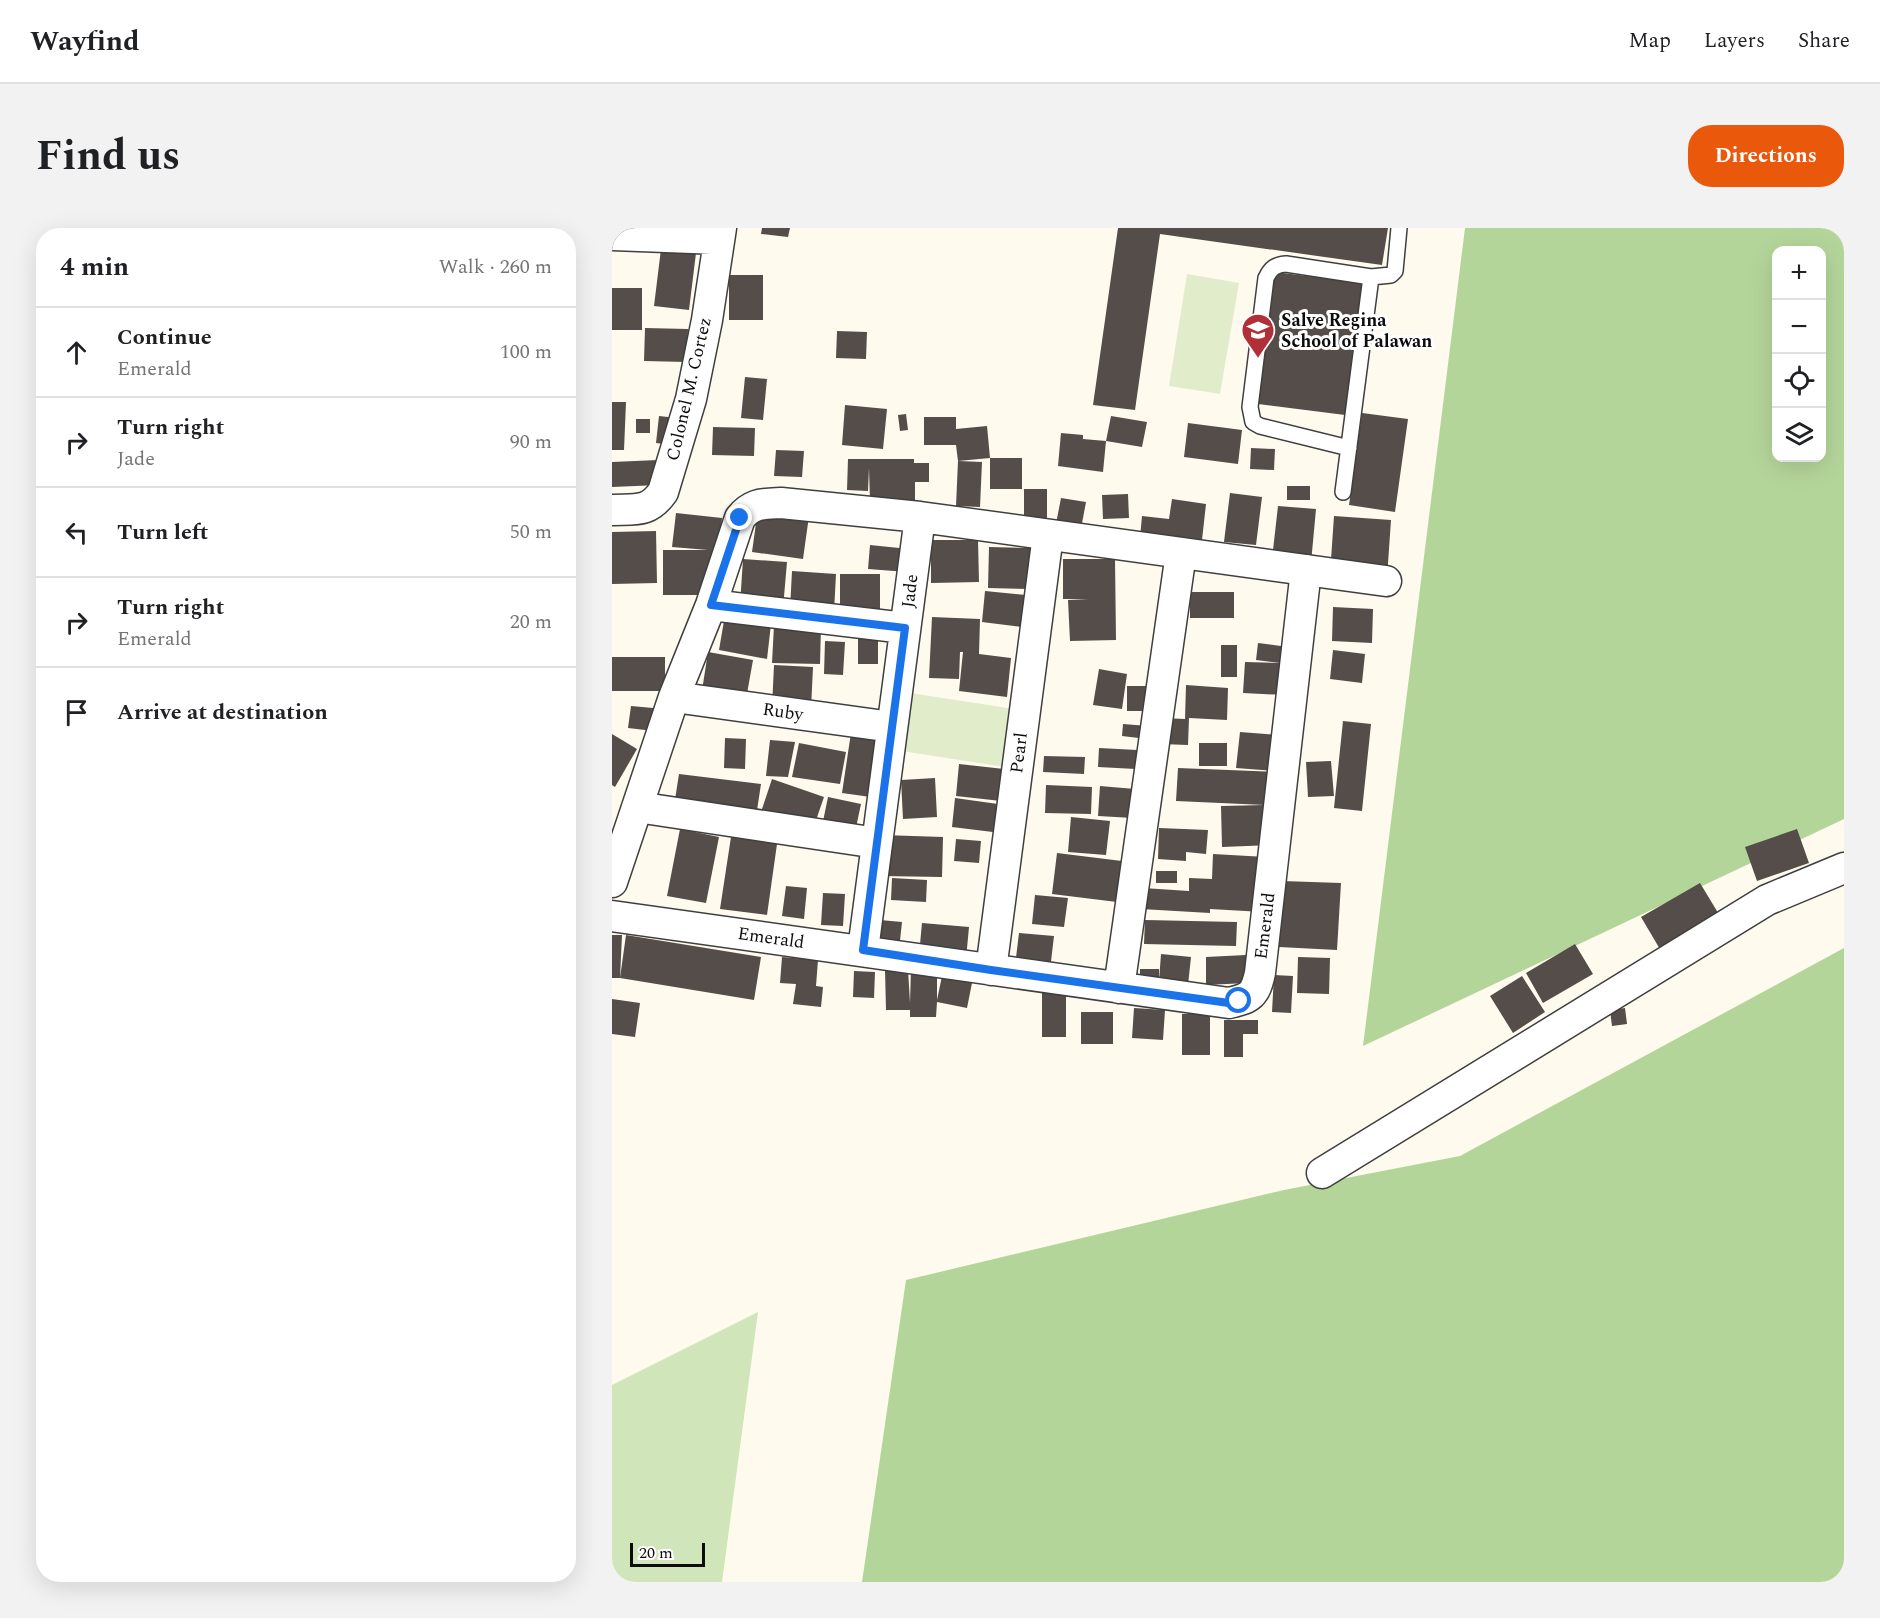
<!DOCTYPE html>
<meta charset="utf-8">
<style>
body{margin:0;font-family:Spectral,serif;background:#f2f2f2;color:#202124}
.controls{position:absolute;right:18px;top:18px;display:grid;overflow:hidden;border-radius:12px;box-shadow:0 6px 24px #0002}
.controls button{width:54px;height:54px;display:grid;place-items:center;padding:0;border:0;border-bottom:2px solid #e0e0e0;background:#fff;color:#202124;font:30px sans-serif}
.scale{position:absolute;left:18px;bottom:15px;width:75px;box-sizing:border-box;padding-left:6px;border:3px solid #0c0c0c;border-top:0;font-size:16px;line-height:21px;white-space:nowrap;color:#0c0c0c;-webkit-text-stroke:4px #fff;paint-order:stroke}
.stop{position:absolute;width:18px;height:18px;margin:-14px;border:4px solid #1a73e8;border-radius:50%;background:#fff}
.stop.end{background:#1a73e8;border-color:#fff;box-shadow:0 2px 6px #0008}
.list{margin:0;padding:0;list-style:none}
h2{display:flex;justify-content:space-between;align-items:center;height:78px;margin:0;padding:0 24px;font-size:26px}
h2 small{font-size:20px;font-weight:400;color:#757577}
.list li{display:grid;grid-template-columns:39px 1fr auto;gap:18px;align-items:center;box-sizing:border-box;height:90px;padding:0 24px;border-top:2px solid #e0e0e0}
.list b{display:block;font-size:22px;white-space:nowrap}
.list p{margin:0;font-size:20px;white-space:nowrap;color:#757577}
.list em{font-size:20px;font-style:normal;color:#757577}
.icon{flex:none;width:33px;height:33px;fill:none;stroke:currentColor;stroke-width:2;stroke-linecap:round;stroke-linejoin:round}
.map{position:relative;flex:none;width:1232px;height:1354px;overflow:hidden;border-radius:24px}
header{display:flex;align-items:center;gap:36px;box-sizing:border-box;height:84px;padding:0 30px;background:#fff;border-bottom:2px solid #e0e0e0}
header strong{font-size:28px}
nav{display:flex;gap:33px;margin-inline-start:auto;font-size:21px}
.intro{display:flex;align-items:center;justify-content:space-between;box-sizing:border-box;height:144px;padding:0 36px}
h1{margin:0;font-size:42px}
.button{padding:15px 27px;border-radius:24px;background:#ea580c;color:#fff;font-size:21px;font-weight:700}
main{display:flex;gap:36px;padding:0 36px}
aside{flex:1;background:#fff;border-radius:24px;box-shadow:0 6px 24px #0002}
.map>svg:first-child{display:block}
.green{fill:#d0e5b9}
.forest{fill:#b4d59a;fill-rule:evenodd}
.pitch{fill:#e1edca}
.building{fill:#544d49}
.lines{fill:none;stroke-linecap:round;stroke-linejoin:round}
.lane-casing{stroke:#3f3f3f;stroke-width:18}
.street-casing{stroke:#3f3f3f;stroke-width:33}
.lane{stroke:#fff;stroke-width:15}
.street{stroke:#fff;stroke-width:30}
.route{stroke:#1a73e8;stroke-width:8}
.labels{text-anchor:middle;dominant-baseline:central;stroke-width:6;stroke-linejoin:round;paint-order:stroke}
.poi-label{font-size:18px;font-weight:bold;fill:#0c0c0c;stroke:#fff;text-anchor:start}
.street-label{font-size:18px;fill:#0c0c0c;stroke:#fff}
</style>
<header>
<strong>Wayfind</strong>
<nav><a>Map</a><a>Layers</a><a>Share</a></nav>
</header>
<div class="intro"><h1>Find us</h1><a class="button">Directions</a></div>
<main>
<aside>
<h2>4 min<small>Walk · 260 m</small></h2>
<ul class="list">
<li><svg class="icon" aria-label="ahead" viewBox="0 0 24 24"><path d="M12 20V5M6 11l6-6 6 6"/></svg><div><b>Continue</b><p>Emerald</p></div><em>100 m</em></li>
<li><svg class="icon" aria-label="right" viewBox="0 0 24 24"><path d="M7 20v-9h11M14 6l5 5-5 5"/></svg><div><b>Turn right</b><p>Jade</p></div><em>90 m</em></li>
<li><svg class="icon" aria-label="left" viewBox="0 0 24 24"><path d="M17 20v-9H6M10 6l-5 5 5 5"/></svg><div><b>Turn left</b></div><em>50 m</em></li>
<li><svg class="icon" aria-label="right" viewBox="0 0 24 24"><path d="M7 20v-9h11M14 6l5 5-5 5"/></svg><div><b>Turn right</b><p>Emerald</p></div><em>20 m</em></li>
<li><svg class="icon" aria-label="arrive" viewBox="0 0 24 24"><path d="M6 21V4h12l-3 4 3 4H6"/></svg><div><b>Arrive at destination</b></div></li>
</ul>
</aside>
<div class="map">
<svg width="1232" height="1354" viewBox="0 0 1232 1354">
<rect width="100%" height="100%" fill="#fefaed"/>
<!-- green -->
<path class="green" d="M146,1084L110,1354H0V1157Z"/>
<!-- forest -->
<path class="forest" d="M853,0H1232V591L751,818ZM1164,22H1210V230H1164Z
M1232,720V1354H250L294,1052L672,962L848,928Z"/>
<!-- pitch -->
<path class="pitch" d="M575,46L627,55L608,166L557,158Z
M292,464L402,481L393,539L283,522Z"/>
<!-- building -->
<path class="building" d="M150,0H178L176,9L149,6Z
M506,0H776L770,37L548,6L523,182L481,177Z
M49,21L84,25L77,82L42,78Z
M663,44L750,55L733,187L646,176Z
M117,47H151V92H117Z
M0,60H30V102H0Z
M33,100L76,101L75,134L32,133Z
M225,103L255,104L254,131L224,130Z
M133,149L155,151L151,192L129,190Z
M0,174H14L12,222H0Z
M233,177L275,181L271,221L230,217Z
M750,185L796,191L783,284L737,277Z
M294,186L296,202L288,203L286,187Z
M47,188L65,190L61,217L44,215Z
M499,188L535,194L530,219L494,213L491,244L446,238L449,205L471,207V211L494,213Z
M312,189H344V201L375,198L378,230L346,233L344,217H312Z
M24,191H38V205H24Z
M576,195L630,202L626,236L572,229Z
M101,199L143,200L142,228L100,227Z
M639,220L663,221L662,242L638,241Z
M164,222L192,223L190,249L162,248Z
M378,230H410V261H378Z
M236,231H302V235H317V254H303V272L258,273L257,240L256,263L235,262Z
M46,232L47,257L0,259V234Z
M346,233L370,234L368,279L344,278Z
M675,258H698V272H675Z
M412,261H435V296H412Z
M618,265L650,269L644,317L612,314Z
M516,266L517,290L491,291L490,267Z
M449,270L474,274L468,306L443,301Z
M560,271L594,276L589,321L528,310L530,288L557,291Z
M666,278L704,281L699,335L660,331Z
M146,281L197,288L191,331L140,324Z
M64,285L110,290L107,323H100V367H51V322H96L60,319Z
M722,288L779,292L775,350L718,346Z
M44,303L45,355L0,356V304Z
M319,312H366L367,354L319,355Z
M258,317L297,321L295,344L256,341Z
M377,319L420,320L419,361L376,360Z
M131,331L175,334L171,380L128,377Z
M451,331H503L504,412L458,413L456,372L476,371H451Z
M180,343L224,346L222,384L178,381Z
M228,346H268V389H228Z
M373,363L423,368L419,400L370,394Z
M578,364H622V390H578Z
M721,379L761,381L760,415L720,413Z
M113,387L159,396L155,431L107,422Z
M320,389L368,391L367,426L399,430L395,469L347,463L351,424H348L347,451L317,450Z
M162,397L209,398L208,436L160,435Z
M246,407H266V436H246Z
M213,413L233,414L231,447L212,446Z
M646,415L676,419L672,467L631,465L633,434L669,435L644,432Z
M609,417H625V449H609Z
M721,422L753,426L750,455L718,451Z
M96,424L141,432L133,477L89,469Z
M0,429H53V463H0Z
M162,437L201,439L199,481L160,479Z
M487,441L515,446L510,481L481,477Z
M574,457L616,460L615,492L577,490L576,517L549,516L551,490L573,491Z
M515,458H538V483H515Z
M19,478L52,481L50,504L16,500Z
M731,493L759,496L750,583L722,580Z
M511,496L536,498L535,511L510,508Z
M240,498L276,504L266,570L230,565Z
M628,504L666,507L663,543L624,540Z
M0,506L25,521L3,559L0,557Z
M113,510L134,511L133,541L112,540Z
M158,512L183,514L176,549L154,548Z
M187,515L234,524L228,556L180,549Z
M587,515H615V538H587Z
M487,520L525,522L524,541L486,539Z
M432,528L473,529L472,546L431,544Z
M719,533L722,568L696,569L694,534Z
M347,536L401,542L398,574L344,568Z
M566,540L665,544L660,617L610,619L609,578L653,577L564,573Z
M67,546L149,556L144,589L62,578Z
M323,550L325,589L291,591L289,552Z
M160,551L212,569L201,601L149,584Z
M434,557L480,559L479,586L433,585Z
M488,558L523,561L521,590L486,588Z
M216,569L249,576L242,609L209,603Z
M343,570L393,577L389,605L340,599Z
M459,589L498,593L494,627L456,624Z
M547,600L596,602L594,626L574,624V633L546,631Z
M68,601L107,609L94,675L55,668Z
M1185,601L1197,635L1145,653L1133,619Z
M270,607L331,609L330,649L269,648Z
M119,609L165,616L155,687L108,681Z
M344,611L369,613L367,635L342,633Z
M445,625L518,634L513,675L440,666Z
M601,626L654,629L651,684L598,681V685L529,681L531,660L577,663V650L600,651Z
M544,643H565V655H544Z
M280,650L315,652L314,674L279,672Z
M670,653L729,655L725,722L667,719Z
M1088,655L1111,693L1052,728L1029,689Z
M174,658L195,660L192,691L170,688Z
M211,665L233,666L231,698L209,697Z
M423,667L456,670L452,699L420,696Z
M268,692L290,694L287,722L265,719Z
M533,692L625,694L624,718L532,716Z
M310,695L357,699L354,731L307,727Z
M407,705L442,708L438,742L403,738Z
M0,707H10L8,750H0Z
M14,707L149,729L142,772L8,750Z
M963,716L981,746L931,775L914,745Z
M549,726L579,729L576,757L547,753Z
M634,727L635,755L594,757V729Z
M170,729L206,732L204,758L211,759L209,779L181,776L184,756L168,755Z
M686,729L718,730L717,766L685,765Z
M299,740H325V772L330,748L360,755L355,780L325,774L324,789H298V782H274L273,742L296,741L298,775Z
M528,741H547V753H528Z
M242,743L263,744L262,770L241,769Z
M662,747L681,748L679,785L660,784Z
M910,748L933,784L901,805L878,768Z
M430,763H454V809H430Z
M0,771L28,775L23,809L0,806Z
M522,780L553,782L551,812L520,810Z
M1013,780L1015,796L1000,798L998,782Z
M469,784H501V816H469Z
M570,786H598V827H570Z
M612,792H646V806H631V829H612Z"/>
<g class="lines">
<!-- lane casing -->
<g class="lane-casing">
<path id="lane" d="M737,220L648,198L641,194L638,179L654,50C659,40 663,37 674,36L759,49
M731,264L759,49L779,47L783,43L787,0"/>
</g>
<!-- street casing -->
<g class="street-casing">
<path id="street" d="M0,7L107,11
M0,282C24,281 36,285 51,264L79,171L95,92L109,0
M99,377L293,400
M62,469L280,499
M25,579L265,615
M0,654L62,469L99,377L128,290C140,275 150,276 169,275L308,289L774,353
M0,688L617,775C639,770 643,767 648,745L694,342
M251,722L308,289
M379,742L436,307
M507,760L569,325
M710,945L1155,672L1232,640"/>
</g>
<!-- lane -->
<use href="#lane" class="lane"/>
<!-- street -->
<use href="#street" class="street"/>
</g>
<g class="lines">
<!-- route -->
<path class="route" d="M128,290L99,377L293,400L251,722L379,742L617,775L627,773"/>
</g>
<!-- icons -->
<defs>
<g id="school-pin" transform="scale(1.725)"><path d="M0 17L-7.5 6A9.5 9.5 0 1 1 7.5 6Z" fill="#b12f36" stroke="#fff"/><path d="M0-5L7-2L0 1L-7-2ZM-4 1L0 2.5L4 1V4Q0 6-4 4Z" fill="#fff"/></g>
</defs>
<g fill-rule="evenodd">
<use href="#school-pin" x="646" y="102"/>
</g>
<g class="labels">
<!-- poi labels -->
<g class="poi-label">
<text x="669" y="92">Salve Regina<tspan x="669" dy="21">School of Palawan</tspan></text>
</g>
<!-- street labels -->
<g class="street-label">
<text transform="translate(77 161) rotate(-77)">Colonel M. Cortez</text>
<text transform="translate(298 363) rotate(-83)">Jade</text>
<text transform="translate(171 484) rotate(8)">Ruby</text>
<text transform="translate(407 525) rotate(-83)">Pearl</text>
<text transform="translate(653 698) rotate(-83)">Emerald</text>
<text transform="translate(159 710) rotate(8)">Emerald</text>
</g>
</g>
</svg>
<div class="controls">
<button>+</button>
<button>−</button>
<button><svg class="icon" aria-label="locate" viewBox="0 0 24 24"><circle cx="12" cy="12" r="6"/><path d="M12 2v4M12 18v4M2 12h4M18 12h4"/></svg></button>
<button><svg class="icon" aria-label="layers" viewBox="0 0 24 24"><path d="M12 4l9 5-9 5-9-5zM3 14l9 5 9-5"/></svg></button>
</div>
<div class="scale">20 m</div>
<div class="stop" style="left:627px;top:773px"></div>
<div class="stop end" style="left:128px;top:290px"></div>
</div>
</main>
